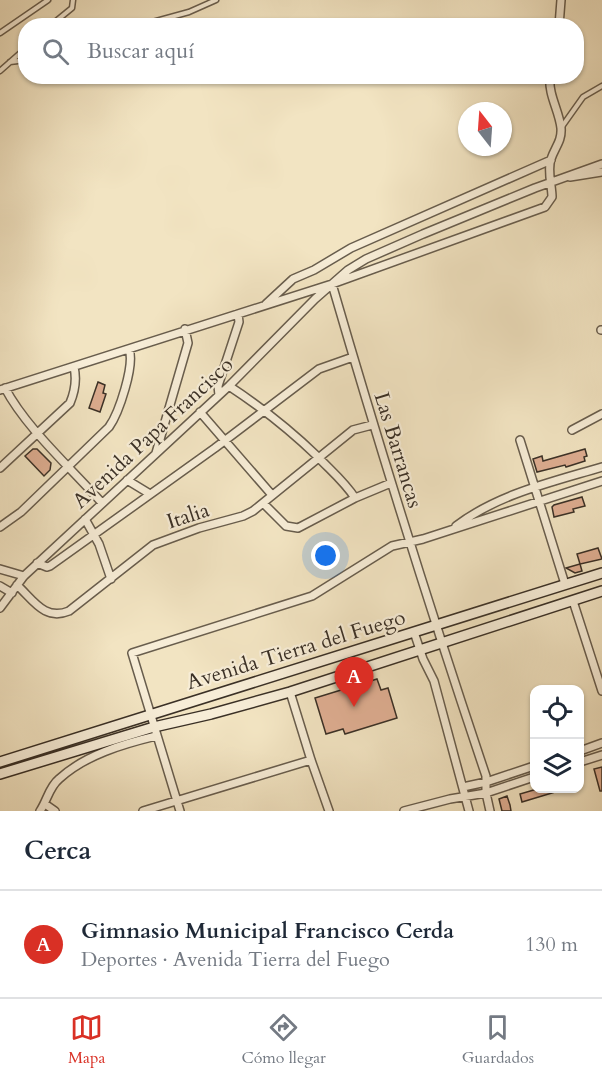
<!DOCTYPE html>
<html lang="es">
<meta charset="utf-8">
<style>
body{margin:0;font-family:Cardo,serif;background:#f2f2f3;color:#1f2937}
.controls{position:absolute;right:18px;bottom:18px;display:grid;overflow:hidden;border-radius:12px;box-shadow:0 2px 4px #0004}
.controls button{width:54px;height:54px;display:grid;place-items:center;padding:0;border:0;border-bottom:2px solid #e0e1e3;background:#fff;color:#1f2937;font:30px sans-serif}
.compass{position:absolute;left:458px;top:102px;width:54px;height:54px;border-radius:50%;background:#fff;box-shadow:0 2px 4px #0004;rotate:343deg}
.you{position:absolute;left:326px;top:556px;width:21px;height:21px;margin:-15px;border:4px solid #fff;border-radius:50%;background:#1a73e8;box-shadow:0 0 0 9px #1a73e833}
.badge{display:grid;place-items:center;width:39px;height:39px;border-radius:50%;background:#d93025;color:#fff;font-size:20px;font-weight:700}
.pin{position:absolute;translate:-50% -50px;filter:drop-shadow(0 2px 3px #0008)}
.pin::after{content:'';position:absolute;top:32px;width:21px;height:18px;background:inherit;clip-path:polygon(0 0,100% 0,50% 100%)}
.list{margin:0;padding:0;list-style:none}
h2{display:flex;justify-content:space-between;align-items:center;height:78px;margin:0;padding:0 24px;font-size:26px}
h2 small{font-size:20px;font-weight:400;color:#747a83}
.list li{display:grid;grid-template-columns:39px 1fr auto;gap:18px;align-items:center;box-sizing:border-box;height:108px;padding:0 24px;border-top:2px solid #e0e1e3}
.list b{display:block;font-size:22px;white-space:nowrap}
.list p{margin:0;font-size:20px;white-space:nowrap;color:#747a83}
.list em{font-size:20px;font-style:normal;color:#747a83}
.icon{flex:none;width:33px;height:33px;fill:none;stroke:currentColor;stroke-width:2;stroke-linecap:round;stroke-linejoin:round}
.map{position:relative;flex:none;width:602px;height:811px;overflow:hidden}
.search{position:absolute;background:#fff;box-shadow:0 2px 4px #0004;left:18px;right:18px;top:18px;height:66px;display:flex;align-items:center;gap:15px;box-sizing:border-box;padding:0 21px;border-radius:24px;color:#747a83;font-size:22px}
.sheet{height:186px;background:#fff}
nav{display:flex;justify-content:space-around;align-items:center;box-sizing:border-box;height:84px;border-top:2px solid #e0e1e3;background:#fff;font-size:16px;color:#747a83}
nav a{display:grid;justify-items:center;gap:3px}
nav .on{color:#d93025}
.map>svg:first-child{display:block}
.building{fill:#dfae92;stroke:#3a3026;stroke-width:1.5}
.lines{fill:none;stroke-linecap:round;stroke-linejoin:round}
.lane-casing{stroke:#685d4d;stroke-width:7}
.street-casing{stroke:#685d4d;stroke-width:10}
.secondary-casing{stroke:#3a3026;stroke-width:12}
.lane{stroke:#f7edd7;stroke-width:4}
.street{stroke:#f7edd7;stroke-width:7}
.secondary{stroke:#f7edd7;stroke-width:9}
.labels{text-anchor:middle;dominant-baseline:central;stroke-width:4.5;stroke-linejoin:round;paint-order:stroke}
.street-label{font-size:21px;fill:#3a3026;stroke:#f7edd7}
</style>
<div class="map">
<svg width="602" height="811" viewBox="0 0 602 811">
<rect width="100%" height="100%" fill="#f2e4c2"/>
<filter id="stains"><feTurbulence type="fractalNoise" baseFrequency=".00333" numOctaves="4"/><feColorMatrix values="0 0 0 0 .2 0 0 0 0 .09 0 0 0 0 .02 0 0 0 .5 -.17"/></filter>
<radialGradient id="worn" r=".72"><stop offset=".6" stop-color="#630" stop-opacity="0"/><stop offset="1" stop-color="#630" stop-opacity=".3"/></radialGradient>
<!-- building -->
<path class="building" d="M98,382L105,385L103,393L106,394L100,412L89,408Z
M33,449H37L51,463L50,470L44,476L25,456Z
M585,449L587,456L584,457L585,461L566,467L565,465L537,472L533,459L542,456L543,461Z
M582,497L585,506L573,509L574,512L554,517L552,507L554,505Z
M598,548L602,559L580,564L582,571L575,573L566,568L580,564L577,554Z
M377,679L381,690L388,688L397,718L345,734L343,729L326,734L315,698Z
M602,767V791H600L594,769Z
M537,789H562V790L522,802L520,794Z
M507,796L510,805L511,811H502L499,799Z"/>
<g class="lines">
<!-- lane casing -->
<g class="lane-casing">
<path id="lane" d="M50,26L72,8L73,0
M138,26L189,12L216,0
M0,33L48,0
M10,62L26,60
M0,71L26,48
M561,128L583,97L602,86"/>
</g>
<!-- street casing -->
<g class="street-casing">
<path id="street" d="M559,26L561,0
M570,177L602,172
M332,284C380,449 431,613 486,776V793L490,811
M266,304L293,279L314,270L351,248L551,160
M601,330H602
M229,386C261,407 289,429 317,456C330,470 344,481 355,498
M5,388C26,428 71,468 102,503
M0,390L332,284L545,207L552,197C552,186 547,170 551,159C555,147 562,141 561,128C559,110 548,95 550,76
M219,395L218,386L239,322L238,314
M200,412L272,495
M572,430L602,414
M520,440L565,584
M156,453L188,343L185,329
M0,468L70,403C75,391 77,380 74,367
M127,480L150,494
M263,503L286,526L298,528L355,498L391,483
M85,519L99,544L111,579
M456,526C498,494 552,482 602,467
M0,527L21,512L109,427C119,413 135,365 129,349
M37,563L47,567L50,566L215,448L319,369L353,357
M0,569L24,576
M17,585C34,601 45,621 69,611L153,545L199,528L243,516L253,511L353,430L372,425
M0,586L12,593
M573,601L602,691
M0,608L24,576L229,386L315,299L348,270L366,259L423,234L535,188L602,164
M414,632L423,659L434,681L469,811
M290,692L311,760L329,811
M580,751L602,743
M580,762L602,755
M463,787L486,782L534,766
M45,804L55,811
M40,811C47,801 49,787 59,779C85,755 123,744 156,736
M143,811L311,760
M180,811L132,653L312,596L392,546L423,539L602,481
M404,811L450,799L486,793L534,777"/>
</g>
<!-- secondary casing -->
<g class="secondary-casing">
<path id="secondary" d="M0,762L602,573
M0,774L154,727L211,714L290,692L602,591"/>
</g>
<!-- lane -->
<use href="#lane" class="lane"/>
<!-- street -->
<use href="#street" class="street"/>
<!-- secondary -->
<use href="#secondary" class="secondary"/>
</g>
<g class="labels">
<!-- street labels -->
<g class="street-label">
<text transform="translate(153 433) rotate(-43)">Avenida Papa Francisco</text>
<text transform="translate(398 450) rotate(73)">Las Barrancas</text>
<text transform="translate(188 516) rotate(-18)">Italia</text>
<text transform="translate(296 650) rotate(-17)">Avenida Tierra del Fuego</text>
</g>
</g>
<rect width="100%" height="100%" filter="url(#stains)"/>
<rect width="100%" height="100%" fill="url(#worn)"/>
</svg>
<div class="controls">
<button><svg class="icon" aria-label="locate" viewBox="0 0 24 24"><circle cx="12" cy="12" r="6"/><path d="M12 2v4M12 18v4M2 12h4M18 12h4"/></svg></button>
<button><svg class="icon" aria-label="layers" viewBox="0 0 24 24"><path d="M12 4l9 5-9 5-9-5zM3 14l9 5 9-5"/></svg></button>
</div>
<svg class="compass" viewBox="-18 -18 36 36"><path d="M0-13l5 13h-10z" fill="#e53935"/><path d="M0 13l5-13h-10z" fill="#747a83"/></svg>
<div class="you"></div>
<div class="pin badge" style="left:354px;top:707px">A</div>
<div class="search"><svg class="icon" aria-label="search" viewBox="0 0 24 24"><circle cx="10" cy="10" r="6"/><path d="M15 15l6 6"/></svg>Buscar aquí</div>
</div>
<section class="sheet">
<h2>Cerca<small></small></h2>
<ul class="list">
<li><span class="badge">A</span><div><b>Gimnasio Municipal Francisco Cerda</b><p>Deportes · Avenida Tierra del Fuego</p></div><em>130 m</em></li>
</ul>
</section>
<nav>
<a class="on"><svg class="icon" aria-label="map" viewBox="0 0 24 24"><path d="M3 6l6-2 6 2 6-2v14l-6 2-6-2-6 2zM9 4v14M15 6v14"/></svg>Mapa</a>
<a><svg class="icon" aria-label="directions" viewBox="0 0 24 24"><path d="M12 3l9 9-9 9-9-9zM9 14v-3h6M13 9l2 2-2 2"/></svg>Cómo llegar</a>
<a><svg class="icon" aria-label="saved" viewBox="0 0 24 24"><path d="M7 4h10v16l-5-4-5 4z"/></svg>Guardados</a>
</nav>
